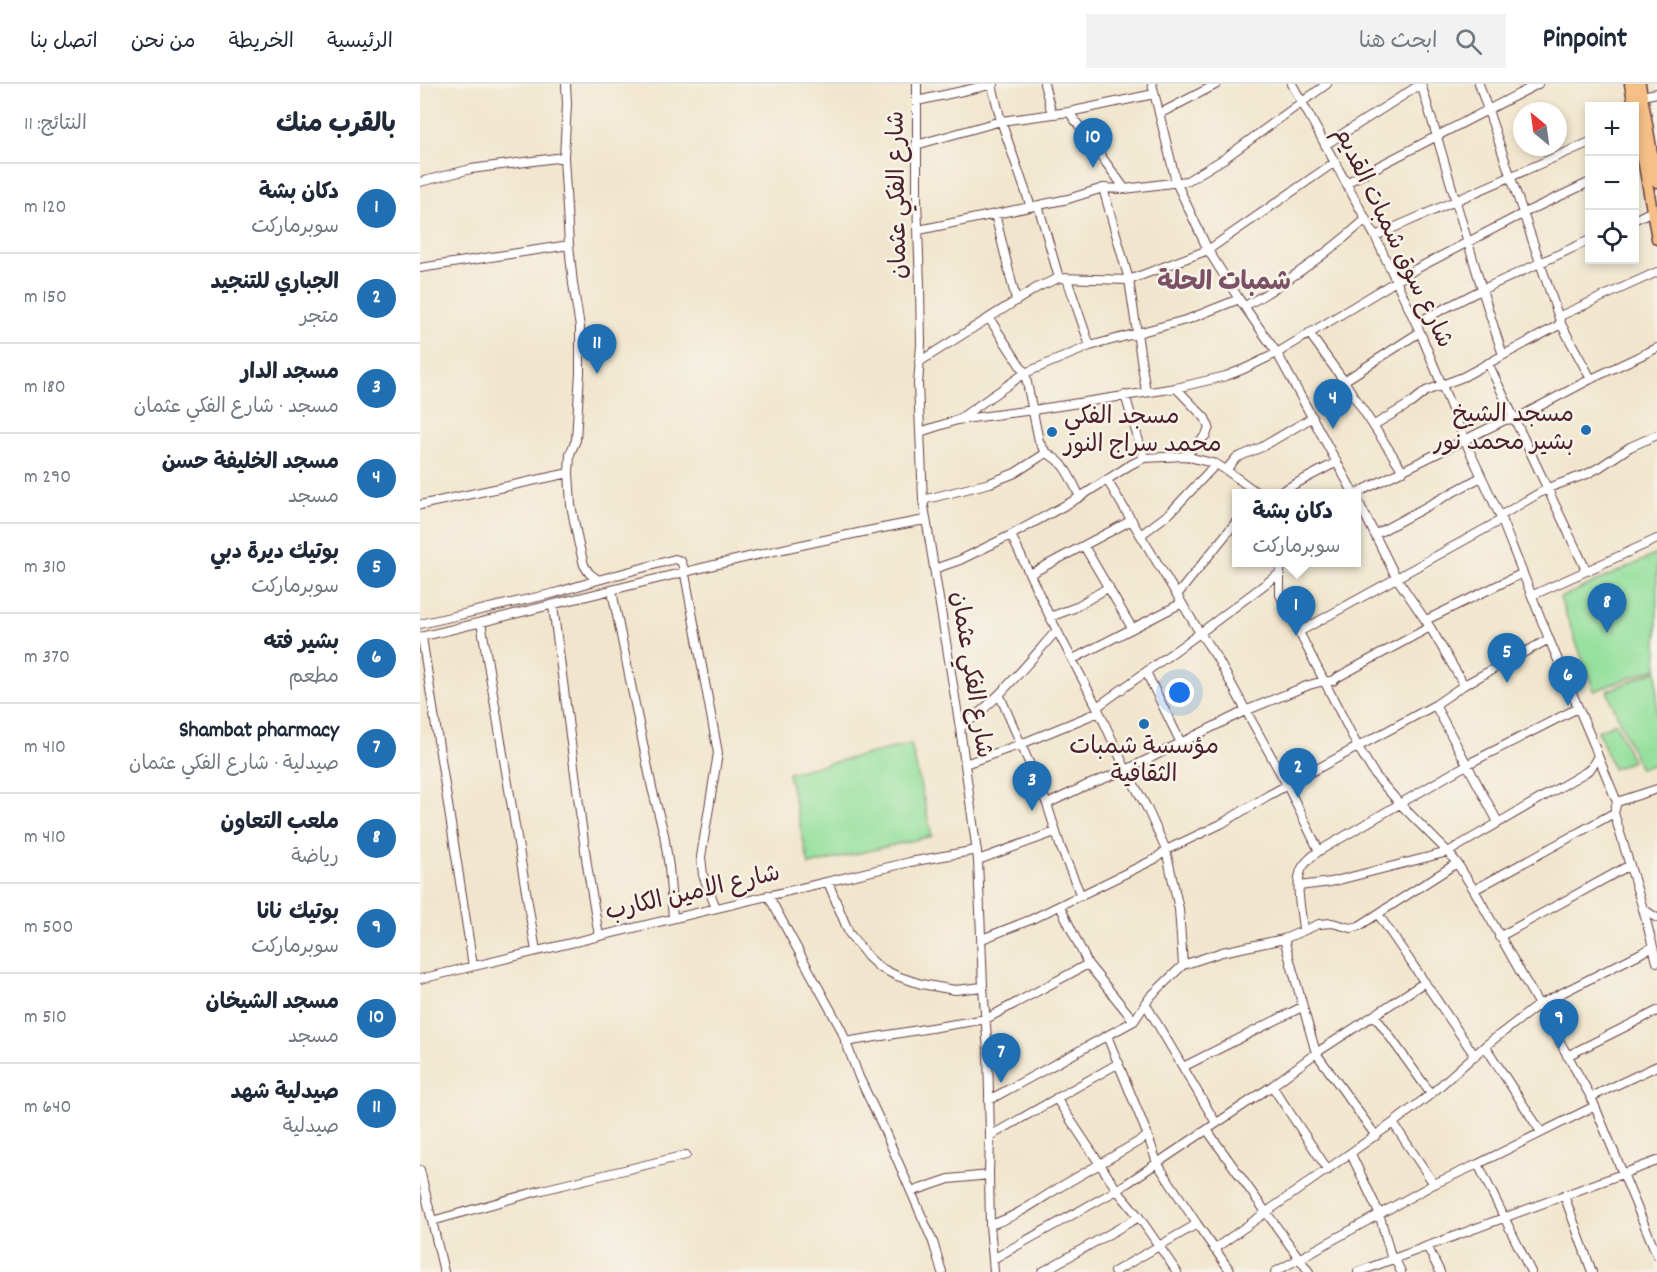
<!DOCTYPE html>
<html lang="ar">
<meta charset="utf-8">
<style>
body{margin:0;font-family:Dekko,"Playpen Sans Arabic",sans-serif;background:#f2f2f3;color:#1f2937;direction:rtl}
.controls{position:absolute;right:18px;top:18px;display:grid;overflow:hidden;border-radius:0px;box-shadow:0 3px 9px #0003}
.controls button{width:54px;height:54px;display:grid;place-items:center;padding:0;border:0;border-bottom:2px solid #e0e1e3;background:#fff;color:#1f2937;font:30px sans-serif}
.compass{position:absolute;left:1093px;top:18px;width:54px;height:54px;border-radius:50%;background:#fff;box-shadow:0 3px 9px #0003;rotate:331deg}
.you{position:absolute;left:760px;top:609px;width:21px;height:21px;margin:-15px;border:4px solid #fff;border-radius:50%;background:#1a73e8;box-shadow:0 0 0 9px #1a73e833}
.badge{display:grid;place-items:center;width:39px;height:39px;border-radius:50%;background:#1f6fb2;color:#fff;font-size:20px;font-weight:700}
.pin{position:absolute;translate:-50% -50px;filter:drop-shadow(0 2px 3px #0008)}
.pin::after{content:'';position:absolute;top:32px;width:21px;height:18px;background:inherit;clip-path:polygon(0 0,100% 0,50% 100%)}
.popup{position:absolute;left:812px;top:405px;width:129px;height:78px;box-sizing:border-box;display:grid;place-content:center;border-radius:0px;background:#fff;filter:drop-shadow(0 2px 4px #0005);font-size:20px;white-space:nowrap;color:#747a83}
.popup b{font-size:22px;color:#1f2937}
.popup::after{content:'';position:absolute;left:50%;top:100%;margin-left:-12px;border:12px solid transparent;border-top-color:#fff}
.list{margin:0;padding:0;list-style:none}
h2{display:flex;justify-content:space-between;align-items:center;height:78px;margin:0;padding:0 24px;font-size:26px}
h2 small{font-size:20px;font-weight:400;color:#747a83}
.list li{display:grid;grid-template-columns:39px 1fr auto;gap:18px;align-items:center;box-sizing:border-box;height:90px;padding:0 24px;border-top:2px solid #e0e1e3}
.list b{display:block;font-size:22px;white-space:nowrap}
.list p{margin:0;font-size:20px;white-space:nowrap;color:#747a83}
.list em{font-size:20px;font-style:normal;color:#747a83}
.icon{flex:none;width:33px;height:33px;fill:none;stroke:currentColor;stroke-width:2;stroke-linecap:round;stroke-linejoin:round}
.map{position:relative;flex:none;width:1237px;height:1188px;overflow:hidden;direction:ltr}
header{display:flex;align-items:center;gap:36px;box-sizing:border-box;height:84px;padding:0 30px;background:#fff;border-bottom:2px solid #e0e1e3}
header strong{font-size:28px}
nav{display:flex;gap:33px;margin-inline-start:auto;font-size:21px}
.search{width:420px;height:54px;background:#f2f2f3;display:flex;align-items:center;gap:15px;box-sizing:border-box;padding:0 21px;border-radius:0px;color:#747a83;font-size:22px}
main{display:flex}
aside{flex:1;background:#fff}
.map>svg:first-child{display:block}
.green{fill:#94e09d;stroke:#6f8064;stroke-width:1.5}
.lines{fill:none;stroke-linecap:round;stroke-linejoin:round}
.minor-casing{stroke:#633d43;stroke-width:10}
.highway-casing{stroke:#633d43;stroke-width:13}
.minor{stroke:#fff;stroke-width:8}
.highway{stroke:#f5bf86;stroke-width:10}
.poi-dot{fill:#1f6fb2;stroke:#f7f3e8;stroke-width:2}
.labels{text-anchor:middle;dominant-baseline:central;stroke-width:5;stroke-linejoin:round;paint-order:stroke}
.street-label{font-size:24px;fill:#4a1f2b;stroke:#f7f3e8}
.poi-label{font-size:24px;fill:#4a1f2b;stroke:#f7f3e8;text-anchor:end}
.neighbourhood-label{font-size:26px;font-weight:bold;fill:#7c5166;stroke:#f7f3e8}
</style>
<header>
<strong>Pinpoint</strong>
<div class="search"><svg class="icon" aria-label="search" viewBox="0 0 24 24"><circle cx="10" cy="10" r="6"/><path d="M15 15l6 6"/></svg>ابحث هنا</div>
<nav><a>الرئيسية</a><a>الخريطة</a><a>من نحن</a><a>اتصل بنا</a></nav>
</header>
<main>
<div class="map">
<svg width="1237" height="1188" viewBox="0 0 1237 1188">
<rect width="100%" height="100%" fill="#f7f3e8"/>
<filter id="ink" filterUnits="userSpaceOnUse"><feTurbulence type="fractalNoise" baseFrequency=".0167" numOctaves="2"/><feDisplacementMap in="SourceGraphic" scale="12" xChannelSelector="R" yChannelSelector="G"/><feConvolveMatrix kernelMatrix="1 2 1 2 8 2 1 2 1" color-interpolation-filters="sRGB"/></filter>
<filter id="wash" filterUnits="userSpaceOnUse"><feTurbulence type="fractalNoise" baseFrequency=".008" numOctaves="4" result="noise"/><feDisplacementMap in="SourceGraphic" scale="24" xChannelSelector="R" yChannelSelector="G"/><feGaussianBlur stdDeviation="1.35" result="paint"/><feColorMatrix in="noise" values="0 0 0 0 0 0 0 0 0 0 0 0 0 0 0 0 0 1.4 0 .05"/><feComposite in="paint" operator="in"/></filter>
<g filter="url(#wash)">
<rect width="100%" height="100%" fill="#f1e6cd"/>
<!-- green -->
<path class="green" d="M1237,470V584L1174,607L1140,514Z
M1237,586V679L1220,685L1187,607Z
M1196,639L1212,677L1193,685L1178,647Z
M491,660L512,752L389,781L368,689Z"/>
</g>
<g filter="url(#ink)">
<g class="lines">
<!-- minor casing -->
<g class="minor-casing">
<path id="minor" d="M146,0L147,20L144,73L149,161L153,200L160,243V288L156,356L150,370L149,389L151,421L158,457L164,481L169,489L178,496L255,475L261,477L264,485L298,669L281,773L283,791L296,824
M497,0V115L500,201L501,260L498,300L503,416L540,644L558,776L563,903L568,967L570,1052L569,1091L570,1141L574,1188
M624,0L632,30
M732,0L756,98L788,166L819,215L857,269L934,410
M872,0L955,152L1000,248L1045,357L1080,432L1129,555L1175,663L1178,672L1171,684L1166,688L1028,768L1037,779L1054,806L1171,1013L1237,1171
M1001,0C1029,90 1053,182 1083,271
M1059,0L1141,240L1171,295
M572,1L581,37L611,123
M1222,12L1237,9
M497,17L574,0
M649,28L705,105
M739,30L797,0
M496,61L581,37L649,28L734,10
M905,61L1001,0
M0,98L51,85L144,73
M926,99L1118,0
M683,104L709,196L726,308
M618,121L639,194
M575,130L596,216
M1214,136L1232,127
M499,146L648,115L683,104L705,105L767,97L805,74L907,0
M955,152L1170,58
M0,184L149,161
M647,195L670,262
M825,222C869,197 907,170 945,136
M1140,232L1237,188
M569,234L605,289L619,357C626,373 635,371 643,382C650,391 655,403 660,413
M996,239L1061,206L1170,156
M889,249L924,297L983,387
M499,278L618,203L639,194L709,196L788,166L915,78
M1068,279L1166,486
M924,297L1000,248
M756,304L785,334L789,343L786,351L765,372
M705,311L724,374
M539,335L605,289L670,262L769,235L819,215
M954,341L991,319L1006,307L1043,293L1141,240
M500,348L537,336L613,326L756,304L806,292L824,285L857,269L996,185L1104,129L1170,98
M806,386L816,374L842,363L893,333
M687,396L780,549L797,574L867,701L899,767
M856,410L917,378
M935,410L1085,336L1095,335L1171,295L1237,264
M936,413L976,493L1010,543L1044,601
M503,416L570,399L595,389L626,369
M0,421L149,389
M1080,432L1128,404L1167,390L1180,383L1210,363L1237,351
M722,450L750,429L796,380
M956,450L1061,393
M591,451L630,533L677,623L706,686L727,724L746,766L759,825L763,881
M664,462L712,544
M861,478L860,489V511L938,663L955,691L980,720L1028,768
M514,485L540,476L591,451L660,413L710,381L724,374L765,372L796,380L806,386L839,410
M610,490L712,436
M192,507L232,704L244,750L249,783L253,834
M757,511L816,438
M1113,511L1237,455
M133,522L167,781L179,852
M630,533L654,524L689,503
M1006,536L1103,489
M61,538L116,867
M0,540L135,509L178,496
M879,548L1081,436
M0,553C168,513 335,467 505,436
M2,553L53,882
M653,575L762,519
M726,588L761,659
M580,612L627,720L641,764L661,812
M1015,621L1078,738
M677,623L780,549L860,489
M540,644C578,617 606,581 637,546
M1178,672L1197,718L1194,729L1223,825L1237,878
M545,680L601,660L679,628
M1197,718L1237,705
M627,720L665,702L706,686L825,627L889,601L904,597H913L918,593L1010,543
M558,776L635,748
M408,798L429,849L448,873L459,883L477,892L501,900L535,906L563,903
M879,802L911,798L1028,768
M1054,806L1194,729
M348,811L421,945L439,993L462,1041L513,1158L522,1188
M640,822L668,880L714,937
M1223,825L1237,834
M958,830L1055,972
M883,846C882,829 874,799 882,784C886,777 892,772 899,767L1048,680L1158,624
M1079,853L1210,781
M562,855L610,836L735,775L746,766L801,740L849,711L1015,621L1044,601L1129,555
M864,855L896,969L956,1052
M0,895L490,778L557,766
M725,919L796,1039
M955,932L1011,1010
M687,952L728,1052L737,1079L777,1140L811,1188
M425,958L566,935L668,880
M1065,962L1121,1048
M1147,972L1237,927
M763,983L882,923
M852,1002L908,1086
M1171,1013L1237,982
M636,1014L697,1106L719,1133L757,1188
M569,1016L714,937L730,913L763,881L802,868L864,855L899,840L912,839L931,844L939,842L1037,779
M973,1039L1014,1100
M787,1046L889,1188
M570,1052L699,979
M931,1070L959,1129L972,1176
M1058,1080L1111,1188
M0,1086L24,1188
M491,1108L529,1095L569,1091
M1144,1111L1172,1188
M12,1137L122,1106L266,1071
M570,1141C596,1133 617,1117 640,1103C669,1086 699,1069 728,1052
M1007,1162L1020,1188
M794,1165L973,1039L1011,1010L1065,962L1118,921L1233,863
M573,1175L697,1106L852,1002L896,969L1005,898
M975,1175L981,1188
M622,1188L719,1133
M694,1188L777,1140
M855,1188L1014,1100L1058,1080L1175,1022
M938,1188L1237,1077"/>
</g>
<!-- highway casing -->
<g class="highway-casing">
<path id="highway" d="M1210,0L1214,22
M1220,0L1237,98
M1214,24L1237,155"/>
</g>
<!-- minor -->
<use href="#minor" class="minor"/>
<!-- highway -->
<use href="#highway" class="highway"/>
</g>
</g>
<!-- markers -->
<g class="poi-dot">
<circle cx="1166" cy="346" r="6"/>
<circle cx="632" cy="348" r="6"/>
<circle cx="724" cy="640" r="6"/>
</g>
<g class="labels">
<!-- street labels -->
<g class="street-label">
<text transform="translate(479 111) rotate(-91)">شارع الفكي عثمان</text>
<text transform="translate(972 154) rotate(64)">شارع سوق شمبات القديم</text>
<text transform="translate(550 591) rotate(81)">شارع الفكي عثمان</text>
<text transform="translate(273 810) rotate(-13)">شارع الامين الكارب</text>
</g>
<!-- poi labels -->
<g class="poi-label">
<text x="1154" y="332">مسجد الشيخ<tspan x="1154" dy="28">بشير محمد نور</tspan></text>
<text x="644" y="334" text-anchor="start">مسجد الفكي<tspan x="644" dy="28">محمد سراج النور</tspan></text>
<text x="724" y="664" text-anchor="middle">مؤسسة شمبات<tspan x="724" dy="28">الثقافية</tspan></text>
</g>
<!-- neighbourhood labels -->
<g class="neighbourhood-label">
<text x="804" y="199">شمبات الحلة</text>
</g>
</g>
</svg>
<div class="controls">
<button>+</button>
<button>−</button>
<button><svg class="icon" aria-label="locate" viewBox="0 0 24 24"><circle cx="12" cy="12" r="6"/><path d="M12 2v4M12 18v4M2 12h4M18 12h4"/></svg></button>
</div>
<svg class="compass" viewBox="-18 -18 36 36"><path d="M0-13l5 13h-10z" fill="#e53935"/><path d="M0 13l5-13h-10z" fill="#747a83"/></svg>
<div class="you"></div>
<div class="pin badge" style="left:876px;top:552px">1</div>
<div class="popup"><b>دكان بشة</b>سوبرماركت</div>
<div class="pin badge" style="left:878px;top:714px">2</div>
<div class="pin badge" style="left:612px;top:727px">3</div>
<div class="pin badge" style="left:913px;top:345px">4</div>
<div class="pin badge" style="left:1087px;top:599px">5</div>
<div class="pin badge" style="left:1148px;top:622px">6</div>
<div class="pin badge" style="left:581px;top:999px">7</div>
<div class="pin badge" style="left:1187px;top:549px">8</div>
<div class="pin badge" style="left:1139px;top:965px">9</div>
<div class="pin badge" style="left:673px;top:84px">10</div>
<div class="pin badge" style="left:177px;top:290px">11</div>
</div>
<aside>
<h2>بالقرب منك<small>النتائج: 11</small></h2>
<ul class="list">
<li><span class="badge">1</span><div><b>دكان بشة</b><p>سوبرماركت</p></div><em>120 m</em></li>
<li><span class="badge">2</span><div><b>الجباري للتنجيد</b><p>متجر</p></div><em>150 m</em></li>
<li><span class="badge">3</span><div><b>مسجد الدار</b><p>مسجد · شارع الفكي عثمان</p></div><em>180 m</em></li>
<li><span class="badge">4</span><div><b>مسجد الخليفة حسن</b><p>مسجد</p></div><em>290 m</em></li>
<li><span class="badge">5</span><div><b>بوتيك ديرة دبي</b><p>سوبرماركت</p></div><em>310 m</em></li>
<li><span class="badge">6</span><div><b>بشير فته</b><p>مطعم</p></div><em>370 m</em></li>
<li><span class="badge">7</span><div><b>Shambat pharmacy</b><p>صيدلية · شارع الفكي عثمان</p></div><em>410 m</em></li>
<li><span class="badge">8</span><div><b>ملعب التعاون</b><p>رياضة</p></div><em>410 m</em></li>
<li><span class="badge">9</span><div><b>بوتيك نانا</b><p>سوبرماركت</p></div><em>500 m</em></li>
<li><span class="badge">10</span><div><b>مسجد الشيخان</b><p>مسجد</p></div><em>510 m</em></li>
<li><span class="badge">11</span><div><b>صيدلية شهد</b><p>صيدلية</p></div><em>640 m</em></li>
</ul>
</aside>
</main>
